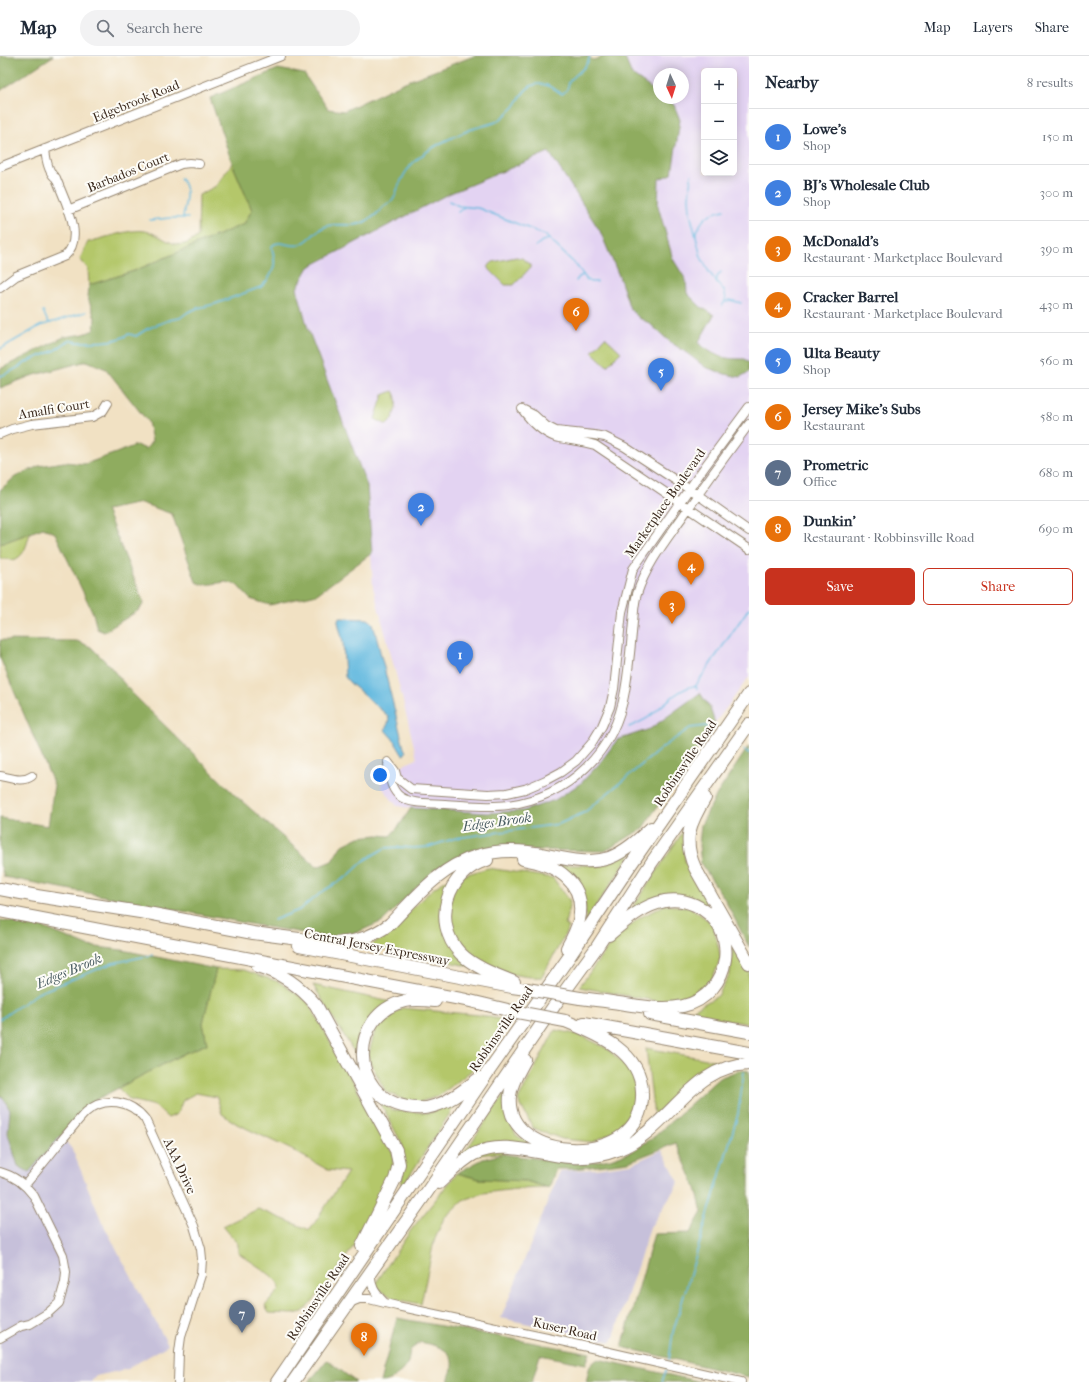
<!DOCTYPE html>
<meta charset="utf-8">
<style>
body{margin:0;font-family:"IM FELL French Canon",serif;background:#f2f2f3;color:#1f2937}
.controls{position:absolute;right:12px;top:12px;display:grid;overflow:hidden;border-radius:6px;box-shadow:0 2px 10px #0003}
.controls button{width:36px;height:36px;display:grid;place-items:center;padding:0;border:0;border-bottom:1px solid #e0e1e3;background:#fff;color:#1f2937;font:20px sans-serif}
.compass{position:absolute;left:653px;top:12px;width:36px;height:36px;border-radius:50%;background:#fff;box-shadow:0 2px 10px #0003;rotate:176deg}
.you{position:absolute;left:380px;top:719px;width:14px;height:14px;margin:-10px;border:3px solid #fff;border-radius:50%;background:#1a73e8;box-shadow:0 0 0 6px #1a73e833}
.badge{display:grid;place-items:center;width:26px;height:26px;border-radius:50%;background:#c8321e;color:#fff;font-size:13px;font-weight:700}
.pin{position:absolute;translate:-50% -33px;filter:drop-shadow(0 1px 2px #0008)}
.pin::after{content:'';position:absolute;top:21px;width:14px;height:12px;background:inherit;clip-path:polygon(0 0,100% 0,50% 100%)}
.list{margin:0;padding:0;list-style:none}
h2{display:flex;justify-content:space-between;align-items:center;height:52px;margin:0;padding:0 16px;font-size:17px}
h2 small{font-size:13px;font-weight:400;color:#747a83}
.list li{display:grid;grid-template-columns:26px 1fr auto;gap:12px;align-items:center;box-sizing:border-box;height:56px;padding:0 16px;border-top:1px solid #e0e1e3}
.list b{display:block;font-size:15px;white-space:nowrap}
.list p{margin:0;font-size:13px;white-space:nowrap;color:#747a83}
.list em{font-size:13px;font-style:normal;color:#747a83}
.actions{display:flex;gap:8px;padding:12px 16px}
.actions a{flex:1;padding:9px 0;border:1px solid #c8321e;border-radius:6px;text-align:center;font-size:14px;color:#c8321e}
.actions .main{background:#c8321e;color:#fff}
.icon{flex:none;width:22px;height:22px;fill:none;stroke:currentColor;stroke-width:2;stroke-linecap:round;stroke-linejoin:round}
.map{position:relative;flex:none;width:749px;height:1326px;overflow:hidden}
header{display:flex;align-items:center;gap:24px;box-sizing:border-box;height:56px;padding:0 20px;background:#fff;border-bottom:1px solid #e0e1e3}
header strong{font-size:19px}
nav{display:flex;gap:22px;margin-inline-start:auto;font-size:14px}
.search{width:280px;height:36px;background:#f2f2f3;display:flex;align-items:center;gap:10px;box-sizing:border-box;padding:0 14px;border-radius:22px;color:#747a83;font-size:15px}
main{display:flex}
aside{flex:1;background:#fff}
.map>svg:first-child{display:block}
.built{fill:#e3d3f2;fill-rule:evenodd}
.industrial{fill:#c6c0da}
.green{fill:#b4c76b;stroke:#787844}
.forest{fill:#8fac5f;stroke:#656b3e}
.water{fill:#63b9df;stroke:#4f727e}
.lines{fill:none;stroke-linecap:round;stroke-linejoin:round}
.stream{stroke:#63b9df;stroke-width:1.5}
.minor-casing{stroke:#968670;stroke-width:10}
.highway-casing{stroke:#968670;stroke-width:14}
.minor{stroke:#fff;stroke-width:8}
.highway{stroke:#fff;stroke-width:12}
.highway-bridge-casing{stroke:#968670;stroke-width:14;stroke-linecap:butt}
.highway-bridge{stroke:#fff;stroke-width:12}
.labels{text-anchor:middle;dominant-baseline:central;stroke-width:4;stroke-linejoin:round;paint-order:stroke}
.street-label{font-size:13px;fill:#3b2a1e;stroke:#fdfcf7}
.water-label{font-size:14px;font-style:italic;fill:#495c62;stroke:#fdfcf7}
</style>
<header>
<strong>Map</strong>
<div class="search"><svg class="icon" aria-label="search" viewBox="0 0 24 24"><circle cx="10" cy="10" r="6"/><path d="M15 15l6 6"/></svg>Search here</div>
<nav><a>Map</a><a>Layers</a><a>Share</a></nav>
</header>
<main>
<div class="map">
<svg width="749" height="1326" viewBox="0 0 749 1326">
<rect width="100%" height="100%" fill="#fdfcf7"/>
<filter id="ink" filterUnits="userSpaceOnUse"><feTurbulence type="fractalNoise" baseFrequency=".025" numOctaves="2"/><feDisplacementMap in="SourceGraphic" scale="8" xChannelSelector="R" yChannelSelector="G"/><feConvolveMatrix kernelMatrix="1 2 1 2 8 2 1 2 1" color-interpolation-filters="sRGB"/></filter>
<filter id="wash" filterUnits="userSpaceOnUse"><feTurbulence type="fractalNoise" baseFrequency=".012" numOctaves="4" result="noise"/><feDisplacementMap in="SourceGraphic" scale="16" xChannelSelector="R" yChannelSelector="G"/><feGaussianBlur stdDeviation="0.9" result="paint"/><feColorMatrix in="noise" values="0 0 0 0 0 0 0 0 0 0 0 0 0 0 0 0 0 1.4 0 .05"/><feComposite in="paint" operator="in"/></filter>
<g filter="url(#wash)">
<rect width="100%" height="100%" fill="#f1e1c3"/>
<!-- built -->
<path class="built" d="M624,0H749V307L745,303H727L713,298L698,287L714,259L701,251L687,237L686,224L673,203L658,150L659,123L674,49L664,42H683V18H659V38L632,19ZM704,15H734V117H704Z
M549,96L600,175L619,220L630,253L639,262L649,267L669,285L688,298L705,311L740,321L749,316V621L715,667L710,652L700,638L650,673L617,684L599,708L581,727L555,744L523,755L486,757L422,754L397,750L381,730L387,716L417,703L402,641L373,531L367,430L308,273L297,232L309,211L446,139Z"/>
<!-- industrial -->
<path class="industrial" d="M2,1040L10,1054L8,1078L61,1080L72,1093L102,1166L168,1289L127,1313L96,1320L91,1326H0V1041Z
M662,1094L679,1126L650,1172L612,1286L501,1262L560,1115L596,1113L632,1108Z"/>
<!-- green -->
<path class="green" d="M232,107L252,154L244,168L134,215L89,229L88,213L80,203L88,186C102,183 131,172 145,175C166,179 176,200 198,180L199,139L216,130Z
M516,201L522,202L530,209V212L514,229H505L487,211L493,206Z
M605,281L621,296L607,310L592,296Z
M393,335C400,344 395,362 387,369L375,363L383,339Z
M30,477C27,487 25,501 13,504C9,504 4,502 0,503V488Z
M684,774L685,806L714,854L689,842L630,856Z
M633,795L586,865L585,847L558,809H603Z
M488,812L553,822L570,845L565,869L569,871L542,921C532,922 522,920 512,918C505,916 498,912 490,914L370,891L435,831L447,824Z
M665,849L690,851L713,868L721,902L709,930L695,942L667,947L579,931L612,886L639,862Z
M733,886L749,916V968L687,957L718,940L730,917Z
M216,913L244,914L279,926L308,946L393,1097V1111L385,1134L360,1181L326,1230L303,1256L293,1258L269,1257L265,1250L280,1233C279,1231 279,1228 278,1227C274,1219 247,1204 238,1196V1188L223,1170L258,1153L310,1174L348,1116L328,1114L292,1094L237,1068L222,1058L217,1041L196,1037L183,1044L177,1058L168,1062L155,1050L130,1044L118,1032L185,997L207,988L203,967Z
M313,929L391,946L363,975L356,999Z
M402,952L479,959L509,965L471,1015L439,1040L413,1048L385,1035L368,1001L376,971Z
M555,974L580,979L606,992L629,1012L638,1033L633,1054L615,1075L592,1086L562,1083L533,1072L518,1044Z
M646,992L717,1005L654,1060Z
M507,1034V1057L516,1079L541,1094L462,1100Z
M459,1043L401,1133L403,1113L402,1088L380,1046L392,1054L430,1057Z
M457,1117L479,1123L526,1125L549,1132L517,1133L483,1137L463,1144L444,1162L434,1185L421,1248L395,1243L374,1230L411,1174Z"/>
<!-- forest -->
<path class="forest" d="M0,0H53L0,35Z
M474,0H587L593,4L606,0H624L632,19L659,38V42H664L674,49L680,64L672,118L659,123L658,150L673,203L686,224L687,237L701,251L714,259L698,287C717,301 721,303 745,303L749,307V316L740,321L725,318L705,311L688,298L669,285L649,267L639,262L630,253L619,220L600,175L549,96L446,139L309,211L297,232L308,273L367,430L372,497L317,538L270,549L250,543L237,529L226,526L204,529L196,526L172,458L141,447L106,454L144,547L139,554L104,576L97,573L93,557L55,477L43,472L0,488V434L15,421L39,410L64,406L85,408L116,397L136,389L146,393L152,385L148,366L106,313L87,305L31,320L0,332V313L64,281L84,278L94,274L95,262L88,242L89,229L134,215L244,168L252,154L232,107L210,42L278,13L304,18L328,53L344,55L405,26Z
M0,584L77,585L91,591L109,609L131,636L236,740L317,811L332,805L341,790L359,781L378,779L390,780L399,770L411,752L486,757L523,755L555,744L581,727L599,708L617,684L650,673L700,637L710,652L715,667L642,773L605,795L474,793L435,813L383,865L342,883L261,870L4,821L0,808V762L48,770L54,729L0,602Z
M749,690V891L724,842L701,808L699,789L701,769L717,738Z
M0,864L42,871L88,890L122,894L216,913L203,967L207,988L185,997L90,1047L29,1116L18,1110L8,1078L10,1054L2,1040L0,1041Z
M740,1014L749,1015V1321L622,1291L654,1178L690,1177L702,1156L696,1132L676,1087L628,1106L574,1113H556L549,1132L526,1125L479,1123L457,1117L483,1103L502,1098L582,1108L610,1103L633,1095L655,1080L719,1022Z
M397,1262L590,1297L586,1308L540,1299L532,1326H449C448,1320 452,1317 452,1311C454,1292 435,1290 421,1286L410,1294C409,1298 409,1303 408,1306C403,1316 391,1326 380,1326Z
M598,1303L701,1326H586L590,1309Z
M327,1304L356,1326H309Z"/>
<!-- water -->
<path class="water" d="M341,562L368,563L373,567L404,692L406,696L404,699L402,698L393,683L385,674C387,668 390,667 388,660L349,626L345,621L343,586L338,566V563Z"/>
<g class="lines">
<!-- stream -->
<path class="stream" d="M691,119L689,141L690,157L701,201L709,216L724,235C727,241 726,245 722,250
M180,122C191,134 184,148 183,162
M449,145L459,150L478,152L545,179L576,209L587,224L590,226H597
M458,156L464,151
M150,164L170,162H188
M696,178C702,162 707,158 724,154
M536,190L542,185L549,183
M717,224V221L721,216
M576,225L579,221L583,219
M726,246L730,244L741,247
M43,255L47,264L50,267
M0,293L40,270L86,256
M0,320C10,317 18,311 27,306C36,301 45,299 53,295C58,293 65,286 69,285C73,284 76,287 81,286C97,286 115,287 129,278L136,280L147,273L169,264L180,262L188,256L198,252L215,248L261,231C268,225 276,213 274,203C274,198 272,195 272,190C279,183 289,191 298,189C308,187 313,177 322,172C332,167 341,169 352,169C363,169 376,160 382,152C385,149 389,147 392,145C395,142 396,137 397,134C401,124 405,115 412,108C429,91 450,82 472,73C480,70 490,69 498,65C504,61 509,56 514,51C519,44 523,34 531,30C542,24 553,32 562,38C567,35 568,32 569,26C577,16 587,13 590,0
M697,633L696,630L698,626L749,552
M629,671C636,668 643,665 649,661C660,652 682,629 696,630
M744,694L749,697
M274,864L299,854L325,834L348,820L366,803L385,792L399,791L413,792L428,791L456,782L559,768L585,756L663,691L690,672L706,670L714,674
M0,963L38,937L113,907L152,899
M669,1304L673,1276L738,1058L744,1016
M662,1326L666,1314"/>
</g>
</g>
<g filter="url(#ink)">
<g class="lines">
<!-- minor casing -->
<g class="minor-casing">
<path id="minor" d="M0,111L281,0
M68,154L181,108L190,107L199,108
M0,232L16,220L65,200C86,181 64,144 56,122C48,117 46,103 45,93
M522,353C530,364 541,376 555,381C568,384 582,385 595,389L749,493
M524,354L534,359L546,370L556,375L594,379L605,381L625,391L698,439L749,475
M0,378L12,373L32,368L92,361L103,355L108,347
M388,706C389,750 410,746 445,748C466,749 487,752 508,749C570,740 615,696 625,635C629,612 631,589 633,566C634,557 634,547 637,538C646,510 664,487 681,463C703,431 726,399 749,368
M388,706L395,715L397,722L411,733L488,738L507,737L525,733L546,724L561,716L576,705L591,688L602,670L610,651L614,633L622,556L633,513L706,409L749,351
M0,720C11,722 22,727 32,720
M0,1116C15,1120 25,1128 34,1140L63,1199L66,1216L65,1226L59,1247L48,1257L30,1268L21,1270L0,1282
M25,1129C37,1115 49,1100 60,1086C69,1076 77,1065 86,1056C105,1039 131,1045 145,1063L194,1170L201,1193L202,1203L201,1219L181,1281L179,1296L178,1326
M371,1217C370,1230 375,1237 384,1246
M349,1247L359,1243H369L397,1250L552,1283L741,1326"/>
</g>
<!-- highway casing -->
<g class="highway-casing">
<path id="highway" d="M705,742C690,767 682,783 695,812L749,907
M523,803C555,808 587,826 579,864C577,874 572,883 567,892
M487,804C447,815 431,866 460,897C474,911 496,919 514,926
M0,833L37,840
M30,839L153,858L253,877L330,887C353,887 371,882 390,868C416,841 440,811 477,800C493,795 511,794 528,796C556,799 581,811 609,802C625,796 639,783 651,772
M0,855L466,944L512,955
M299,890L512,931L527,933
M258,910C282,917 300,930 316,949L396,1094L399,1108L395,1123L362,1190
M580,942C597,944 614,946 632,949C648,951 666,954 683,950C732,939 742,870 695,849C686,845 676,843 665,845C643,849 625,865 609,879
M435,945C425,944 415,943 405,945C348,958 349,1041 407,1051C417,1053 427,1053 437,1049C453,1044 467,1031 480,1022
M650,958L749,976
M584,967L749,997
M525,1004C519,1015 511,1027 510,1040C503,1108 646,1115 642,1036C641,995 597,978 565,965
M439,1127C450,1117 461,1105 474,1098C505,1083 538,1099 570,1101C586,1102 602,1100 617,1094C669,1075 690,1009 749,1008
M277,1326L488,1016L569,901L629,811L749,638
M293,1326L427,1136L554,950L597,891L652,806L749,668"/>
</g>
<!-- minor -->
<use href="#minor" class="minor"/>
<!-- highway -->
<use href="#highway" class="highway"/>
<!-- highway-bridge casing -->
<g class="highway-bridge-casing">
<path id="highway-bridge" d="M527,933L580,942
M512,955L565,965"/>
</g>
<!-- highway-bridge -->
<use href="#highway-bridge" class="highway-bridge"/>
</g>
</g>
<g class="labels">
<!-- street labels -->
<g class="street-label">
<text transform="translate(136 45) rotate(-22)">Edgebrook Road</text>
<text transform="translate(128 116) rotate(-22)">Barbados Court</text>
<text transform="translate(54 353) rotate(-9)">Amalfi Court</text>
<text transform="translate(665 447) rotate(-55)">Marketplace Boulevard</text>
<text transform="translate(685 707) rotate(-56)">Robbinsville Road</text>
<text transform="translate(377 891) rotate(11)">Central Jersey Expressway</text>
<text transform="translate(501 973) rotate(-55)">Robbinsville Road</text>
<text transform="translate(180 1110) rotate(65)">AAA Drive</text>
<text transform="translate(318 1241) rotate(-56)">Robbinsville Road</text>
<text transform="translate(565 1273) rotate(13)">Kuser Road</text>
</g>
<!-- water labels -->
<g class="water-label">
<text transform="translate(497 766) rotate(-8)">Edges Brook</text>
<text transform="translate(69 915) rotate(-23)">Edges Brook</text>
</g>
</g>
</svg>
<div class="controls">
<button>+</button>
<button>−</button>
<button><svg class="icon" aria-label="layers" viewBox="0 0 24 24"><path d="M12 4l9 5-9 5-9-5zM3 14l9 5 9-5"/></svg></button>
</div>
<svg class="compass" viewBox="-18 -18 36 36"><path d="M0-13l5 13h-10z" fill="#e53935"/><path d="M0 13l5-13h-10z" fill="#747a83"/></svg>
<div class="you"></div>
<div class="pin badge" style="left:460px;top:618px;background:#3f7fe0">1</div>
<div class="pin badge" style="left:421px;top:470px;background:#3f7fe0">2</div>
<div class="pin badge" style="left:672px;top:568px;background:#e8710a">3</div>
<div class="pin badge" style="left:691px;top:529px;background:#e8710a">4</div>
<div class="pin badge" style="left:661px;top:335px;background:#3f7fe0">5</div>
<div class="pin badge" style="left:576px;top:275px;background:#e8710a">6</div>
<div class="pin badge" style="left:242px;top:1277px;background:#5c6f8a">7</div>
<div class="pin badge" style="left:364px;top:1300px;background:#e8710a">8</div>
</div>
<aside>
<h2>Nearby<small>8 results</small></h2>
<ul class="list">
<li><span class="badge" style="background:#3f7fe0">1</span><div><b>Lowe's</b><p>Shop</p></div><em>150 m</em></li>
<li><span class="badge" style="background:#3f7fe0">2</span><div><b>BJ's Wholesale Club</b><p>Shop</p></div><em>300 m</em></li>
<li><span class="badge" style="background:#e8710a">3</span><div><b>McDonald's</b><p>Restaurant · Marketplace Boulevard</p></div><em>390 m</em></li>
<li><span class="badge" style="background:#e8710a">4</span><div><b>Cracker Barrel</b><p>Restaurant · Marketplace Boulevard</p></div><em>430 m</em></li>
<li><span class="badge" style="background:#3f7fe0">5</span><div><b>Ulta Beauty</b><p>Shop</p></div><em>560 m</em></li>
<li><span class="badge" style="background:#e8710a">6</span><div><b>Jersey Mike's Subs</b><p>Restaurant</p></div><em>580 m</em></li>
<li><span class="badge" style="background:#5c6f8a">7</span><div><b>Prometric</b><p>Office</p></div><em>680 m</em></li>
<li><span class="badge" style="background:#e8710a">8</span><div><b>Dunkin'</b><p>Restaurant · Robbinsville Road</p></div><em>690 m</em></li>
</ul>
<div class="actions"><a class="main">Save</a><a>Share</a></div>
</aside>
</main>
